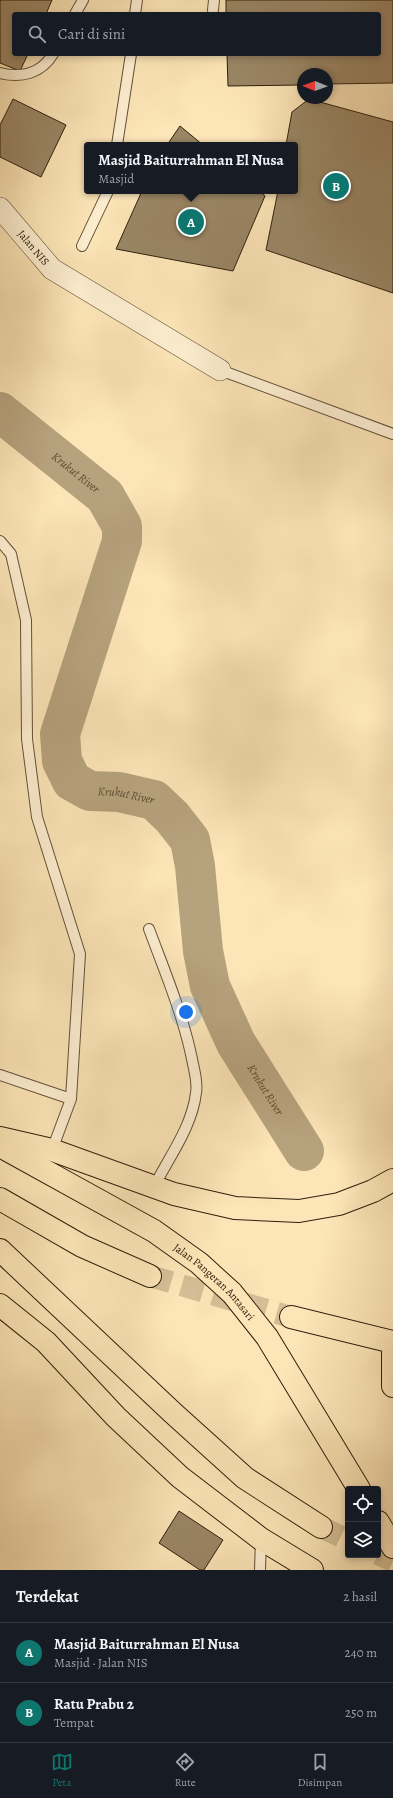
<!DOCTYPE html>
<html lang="id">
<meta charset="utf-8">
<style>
body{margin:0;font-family:Alegreya,serif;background:#242831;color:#f1f3f6}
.controls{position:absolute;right:12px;bottom:12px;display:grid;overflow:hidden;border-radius:4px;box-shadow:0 2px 6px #0003}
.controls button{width:36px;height:36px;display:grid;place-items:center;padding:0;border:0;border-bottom:1px solid #363941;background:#171b24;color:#f1f3f6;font:20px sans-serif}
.compass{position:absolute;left:297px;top:68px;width:36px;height:36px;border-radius:50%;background:#171b24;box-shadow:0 2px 6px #0003;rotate:271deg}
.you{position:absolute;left:186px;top:1012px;width:14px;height:14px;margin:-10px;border:3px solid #fff;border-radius:50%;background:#1a73e8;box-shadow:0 0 0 6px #1a73e833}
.badge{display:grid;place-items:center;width:26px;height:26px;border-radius:50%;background:#0f766e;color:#fff;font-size:13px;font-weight:700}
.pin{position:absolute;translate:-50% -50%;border:2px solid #fff;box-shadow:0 1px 4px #0006}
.popup{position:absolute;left:84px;top:142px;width:214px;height:52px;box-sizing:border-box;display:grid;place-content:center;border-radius:4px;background:#171b24;filter:drop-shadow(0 1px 3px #0005);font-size:13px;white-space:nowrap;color:#9ea1a6}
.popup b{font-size:15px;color:#f1f3f6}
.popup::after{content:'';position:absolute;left:50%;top:100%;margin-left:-8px;border:8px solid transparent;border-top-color:#171b24}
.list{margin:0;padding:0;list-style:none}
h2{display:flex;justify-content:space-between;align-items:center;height:52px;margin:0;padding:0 16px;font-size:17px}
h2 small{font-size:13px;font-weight:400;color:#9ea1a6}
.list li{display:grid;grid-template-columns:26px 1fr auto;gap:12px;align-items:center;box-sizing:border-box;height:60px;padding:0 16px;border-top:1px solid #363941}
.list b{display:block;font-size:15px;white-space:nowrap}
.list p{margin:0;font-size:13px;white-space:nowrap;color:#9ea1a6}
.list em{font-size:13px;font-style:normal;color:#9ea1a6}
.icon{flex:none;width:22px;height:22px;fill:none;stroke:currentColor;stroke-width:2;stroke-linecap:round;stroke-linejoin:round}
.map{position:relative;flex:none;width:393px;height:1570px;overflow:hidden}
.search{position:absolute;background:#171b24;box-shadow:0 2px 6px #0003;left:12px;right:12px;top:12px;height:44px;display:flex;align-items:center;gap:10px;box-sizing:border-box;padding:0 14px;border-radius:4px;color:#9ea1a6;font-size:15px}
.sheet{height:172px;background:#171b24}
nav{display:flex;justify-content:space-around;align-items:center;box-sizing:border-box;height:56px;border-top:1px solid #363941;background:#171b24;font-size:11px;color:#9ea1a6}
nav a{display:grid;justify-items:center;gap:2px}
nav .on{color:#0f766e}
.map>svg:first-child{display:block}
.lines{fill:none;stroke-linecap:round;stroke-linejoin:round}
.river{stroke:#b6a27d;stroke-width:40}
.building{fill:#9a8665;stroke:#2f200d}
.highway-tunnel{stroke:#d3be95;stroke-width:22;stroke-dasharray:22 11;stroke-linecap:butt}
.lane-casing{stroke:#625138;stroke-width:12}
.street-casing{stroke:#625138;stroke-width:22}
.primary-casing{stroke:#2f200d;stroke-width:24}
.highway-casing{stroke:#2f200d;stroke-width:24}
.lane{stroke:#fdeed0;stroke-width:10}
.street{stroke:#fdeed0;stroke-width:21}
.primary{stroke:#fce5b7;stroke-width:22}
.highway{stroke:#fce5b7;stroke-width:22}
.labels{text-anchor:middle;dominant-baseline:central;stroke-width:3;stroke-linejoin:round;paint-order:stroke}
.street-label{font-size:11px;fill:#2f200d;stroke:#fdeed0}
.water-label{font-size:12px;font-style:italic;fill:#5e4e34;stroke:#fdeed0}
</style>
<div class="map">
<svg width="393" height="1570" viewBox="0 0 393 1570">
<rect width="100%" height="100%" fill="#fce5b7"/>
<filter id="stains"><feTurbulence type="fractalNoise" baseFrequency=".005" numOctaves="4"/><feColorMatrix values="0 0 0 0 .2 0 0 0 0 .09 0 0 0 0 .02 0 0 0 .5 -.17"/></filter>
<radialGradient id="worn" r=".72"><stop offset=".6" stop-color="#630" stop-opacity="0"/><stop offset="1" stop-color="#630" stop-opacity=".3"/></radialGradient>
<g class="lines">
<!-- river -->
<path class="river" id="s1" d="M0,412L105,496L122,526V541L60,734L62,761L72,781L90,791L119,792L154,800L172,817L190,840L195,866L203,951L210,986L236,1043L304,1151"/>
</g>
<!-- building -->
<path class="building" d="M0,0H52L46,14H14V54H28L20,71L0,63Z
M226,0H393V83L327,84V74H303V85L228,86L227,54H379V14H226Z
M13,99L66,125L41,177L0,157V125Z
M309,99L393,122V293L266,250L278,191H295V145H286L292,112Z
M180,126L203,145H167Z
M142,191H259L265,196L233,271L116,249Z
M179,1511L223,1540L204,1570H200L159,1543Z"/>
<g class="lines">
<!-- highway-tunnel -->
<path class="highway-tunnel" d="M150,1276L291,1317
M321,1527L348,1540
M378,1554L393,1561"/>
<!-- lane casing -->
<g class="lane-casing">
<path id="lane" d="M213,10L214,0
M75,14L83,0
M135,14L137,0
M0,73C21,78 41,74 53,54
M117,145L131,54
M82,246L108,191
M220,370L393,434
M0,541L11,554L26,620L27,739L37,817L80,954L71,1099L52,1150
M149,929C165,972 183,1015 192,1059C194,1070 198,1082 196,1093C192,1127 169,1157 154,1187
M0,1075L71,1099
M260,1570L261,1539"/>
</g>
<!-- street casing -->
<g class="street-casing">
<g id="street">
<path id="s2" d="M0,208L52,269L220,370"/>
</g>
</g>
<!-- primary casing -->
<g class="primary-casing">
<g id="primary">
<path id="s3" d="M0,1146L154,1231L199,1263L232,1293L267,1337L359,1489"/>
<path d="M0,1305L46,1342L116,1417L180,1477L261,1539L312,1570"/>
<path d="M378,1522L393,1547"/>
</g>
</g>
<!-- highway casing -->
<g class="highway-casing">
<path id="highway" d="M0,1138L52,1150L174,1194L235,1208L299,1211L339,1204L373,1191L393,1180
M0,1199L82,1246L150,1276
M0,1250L173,1413L245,1478L321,1527
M291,1317L393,1342
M393,1353V1386"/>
</g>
<!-- lane -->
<use href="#lane" class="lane"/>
<!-- street -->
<use href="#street" class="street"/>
<!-- primary -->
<use href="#primary" class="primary"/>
<!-- highway -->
<use href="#highway" class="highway"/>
</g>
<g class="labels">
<!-- street labels -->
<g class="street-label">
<text stroke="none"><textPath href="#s2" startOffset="52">Jalan NIS</textPath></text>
<text stroke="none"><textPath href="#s3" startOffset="255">Jalan Pangeran Antasari</textPath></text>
</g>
<!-- water labels -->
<g class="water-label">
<text stroke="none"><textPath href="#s1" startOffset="97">Krukut River</textPath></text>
<text stroke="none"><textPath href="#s1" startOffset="493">Krukut River</textPath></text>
<text stroke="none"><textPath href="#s1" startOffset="841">Krukut River</textPath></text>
</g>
</g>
<rect width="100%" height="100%" filter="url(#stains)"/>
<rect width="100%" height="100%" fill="url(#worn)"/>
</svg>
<div class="controls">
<button><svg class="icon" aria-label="locate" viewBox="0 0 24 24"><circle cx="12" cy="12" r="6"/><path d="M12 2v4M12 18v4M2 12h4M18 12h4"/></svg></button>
<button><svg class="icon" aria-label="layers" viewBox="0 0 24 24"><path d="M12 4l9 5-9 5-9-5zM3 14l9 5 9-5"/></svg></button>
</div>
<svg class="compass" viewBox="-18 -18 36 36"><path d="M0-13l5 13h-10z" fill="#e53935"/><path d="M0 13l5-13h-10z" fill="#9ea1a6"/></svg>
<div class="you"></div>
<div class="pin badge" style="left:191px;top:222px">A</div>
<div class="popup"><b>Masjid Baiturrahman El Nusa</b>Masjid</div>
<div class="pin badge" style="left:336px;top:186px">B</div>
<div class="search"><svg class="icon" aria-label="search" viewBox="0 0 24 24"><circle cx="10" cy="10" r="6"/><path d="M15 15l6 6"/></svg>Cari di sini</div>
</div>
<section class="sheet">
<h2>Terdekat<small>2 hasil</small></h2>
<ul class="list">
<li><span class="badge">A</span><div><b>Masjid Baiturrahman El Nusa</b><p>Masjid · Jalan NIS</p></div><em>240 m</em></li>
<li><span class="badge">B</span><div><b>Ratu Prabu 2</b><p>Tempat</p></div><em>250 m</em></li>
</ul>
</section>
<nav>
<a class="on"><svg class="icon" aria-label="map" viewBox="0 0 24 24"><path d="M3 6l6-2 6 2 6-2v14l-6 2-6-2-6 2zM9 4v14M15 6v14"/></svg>Peta</a>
<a><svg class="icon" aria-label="directions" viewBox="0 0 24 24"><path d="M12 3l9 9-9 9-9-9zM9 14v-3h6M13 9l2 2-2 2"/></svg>Rute</a>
<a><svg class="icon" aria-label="saved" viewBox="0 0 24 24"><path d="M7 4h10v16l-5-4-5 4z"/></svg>Disimpan</a>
</nav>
